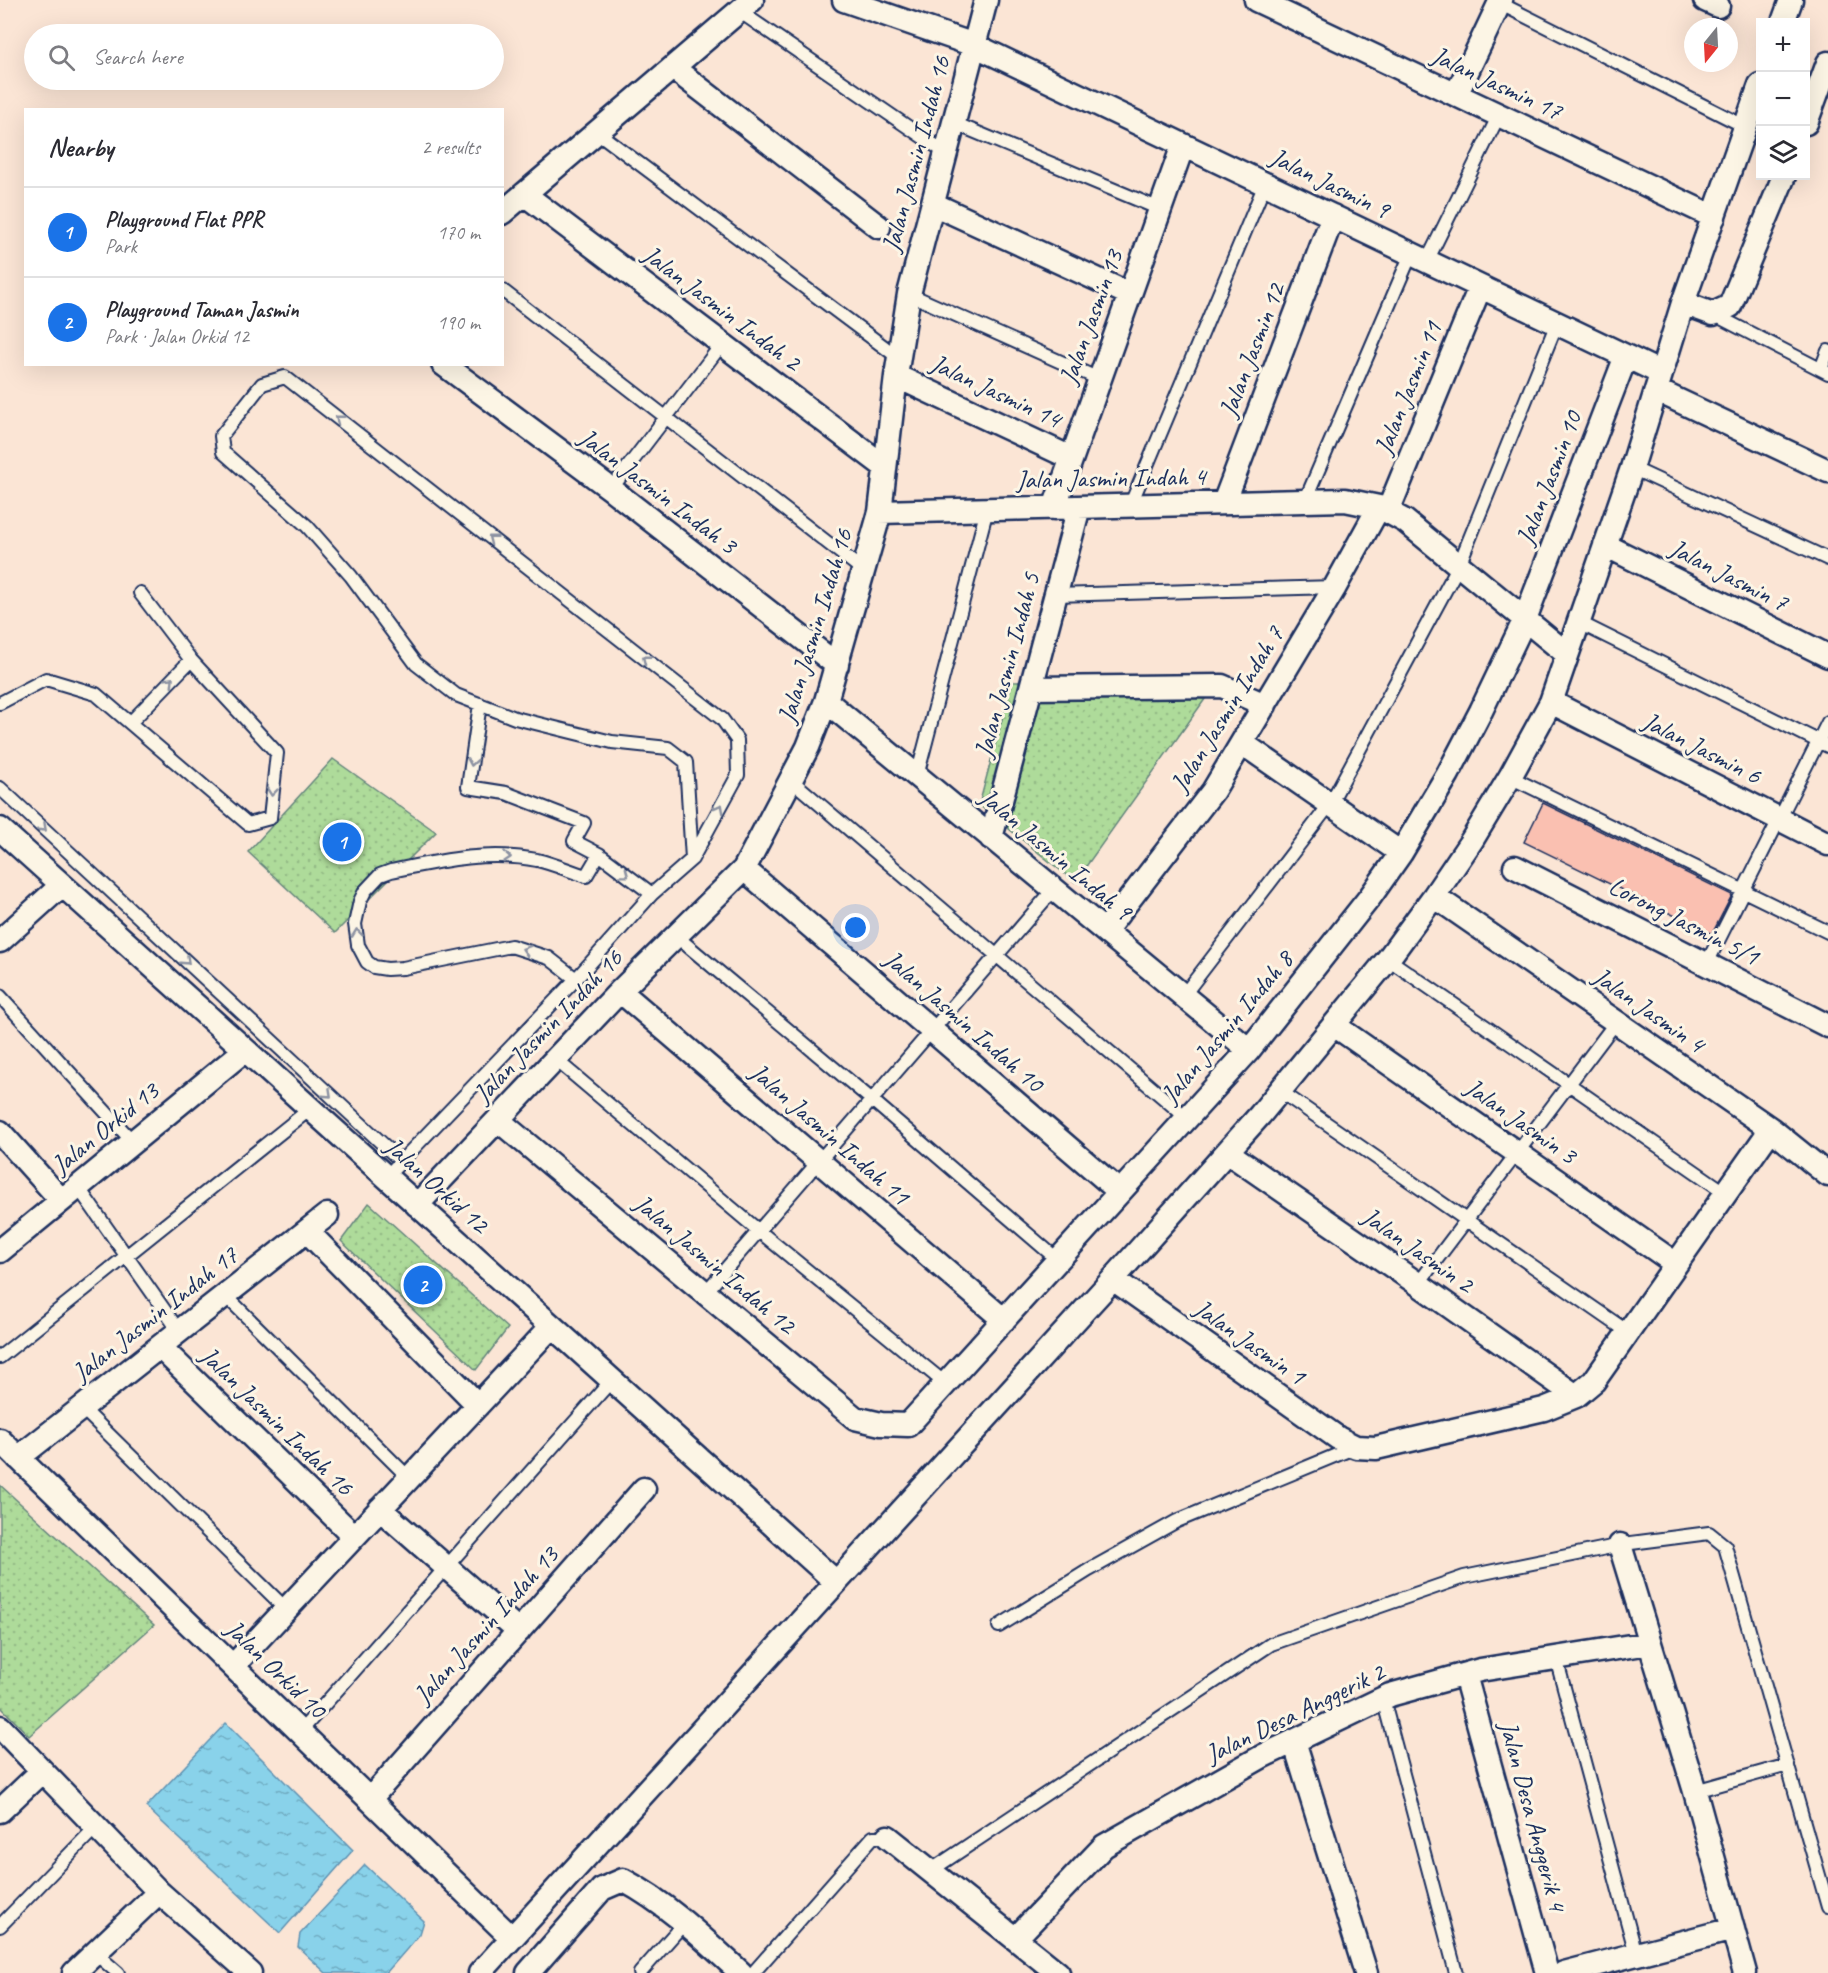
<!DOCTYPE html>
<meta charset="utf-8">
<style>
body{margin:0;font-family:Caveat,sans-serif;background:#f2f2f3;color:#2b2b33}
.controls{position:absolute;right:18px;top:18px;display:grid;overflow:hidden;border-radius:0px;box-shadow:0 6px 24px #0002}
.controls button{width:54px;height:54px;display:grid;place-items:center;padding:0;border:0;border-bottom:2px solid #e1e1e2;background:#fff;color:#2b2b33;font:30px sans-serif}
.compass{position:absolute;left:1684px;top:18px;width:54px;height:54px;border-radius:50%;background:#fff;box-shadow:0 6px 24px #0002;rotate:198deg}
.you{position:absolute;left:856px;top:928px;width:21px;height:21px;margin:-15px;border:4px solid #fff;border-radius:50%;background:#1a73e8;box-shadow:0 0 0 9px #1a73e833}
.badge{display:grid;place-items:center;width:39px;height:39px;border-radius:50%;background:#1a73e8;color:#fff;font-size:20px;font-weight:700}
.pin{position:absolute;translate:-50% -50%;border:3px solid #fff;box-shadow:0 2px 6px #0006}
.list{margin:0;padding:0;list-style:none}
h2{display:flex;justify-content:space-between;align-items:center;height:78px;margin:0;padding:0 24px;font-size:26px}
h2 small{font-size:20px;font-weight:400;color:#7c7c81}
.list li{display:grid;grid-template-columns:39px 1fr auto;gap:18px;align-items:center;box-sizing:border-box;height:90px;padding:0 24px;border-top:2px solid #e1e1e2}
.list b{display:block;font-size:22px;white-space:nowrap}
.list p{margin:0;font-size:20px;white-space:nowrap;color:#7c7c81}
.list em{font-size:20px;font-style:normal;color:#7c7c81}
.icon{flex:none;width:33px;height:33px;fill:none;stroke:currentColor;stroke-width:2;stroke-linecap:round;stroke-linejoin:round}
.map{position:relative;flex:none;width:1828px;height:1973px;overflow:hidden}
.search{position:absolute;background:#fff;box-shadow:0 6px 24px #0002;left:24px;top:24px;width:480px;height:66px;display:flex;align-items:center;gap:15px;box-sizing:border-box;padding:0 21px;border-radius:33px;color:#7c7c81;font-size:22px}
.panel{position:absolute;background:#fff;box-shadow:0 6px 24px #0002;left:24px;top:108px;width:480px;height:258px;border-radius:0px}
.map>svg:first-child{display:block}
.park{fill:url(#park-dots);stroke:#64857c;stroke-width:1.5}
.water{fill:url(#water-ripples);stroke:#5d91b2;stroke-width:1.5}
.building{fill:#fac0b1;stroke:#1b2f5e;stroke-width:1.5}
.lines{fill:none;stroke-linecap:round;stroke-linejoin:round}
.lane-casing{stroke:#1b2f5e;stroke-width:16}
.street-casing{stroke:#1b2f5e;stroke-width:27}
.lane{stroke:#fcf5e5;stroke-width:12}
.street{stroke:#fcf5e5;stroke-width:22}
.oneway{stroke:#8c92a2}
.labels{text-anchor:middle;dominant-baseline:central;stroke-width:6;stroke-linejoin:round;paint-order:stroke}
.street-label{font-size:26px;fill:#1b2f5e;stroke:#fcf5e5}
</style>
<div class="map">
<svg width="1828" height="1973" viewBox="0 0 1828 1973">
<defs>
<pattern id="park-dots" width="8" height="8" patternUnits="userSpaceOnUse" patternTransform="scale(1.5)"><rect width="8" height="8" fill="#aedb9a"/><path d="M2 2h.1M6 6h.1" fill="none" stroke="#95bc87" stroke-width="1.8" stroke-linecap="round"/></pattern>
<pattern id="water-ripples" width="26" height="14" patternUnits="userSpaceOnUse" patternTransform="scale(1.5)"><rect width="26" height="14" fill="#89d2ea"/><path d="M2 4q2-2 4 0t4 0M15 11q2-2 4 0t4 0" fill="none" stroke="#6fabc1"/></pattern>
</defs>
<rect width="100%" height="100%" fill="#fbe5d5"/>
<filter id="ink" filterUnits="userSpaceOnUse"><feTurbulence type="fractalNoise" baseFrequency=".0167" numOctaves="2"/><feDisplacementMap in="SourceGraphic" scale="12" xChannelSelector="R" yChannelSelector="G"/><feConvolveMatrix kernelMatrix="1 2 1 2 8 2 1 2 1" color-interpolation-filters="sRGB"/></filter>
<g filter="url(#ink)">
<!-- park -->
<path class="park" d="M1220,678L1075,882L979,805L1012,682Z
M333,759L436,832L335,933L248,852Z
M369,1203L508,1328L476,1370L341,1241Z
M0,1485L154,1625L29,1736L0,1706Z"/>
<!-- water -->
<path class="water" d="M226,1723L353,1850L280,1933L146,1807Z
M365,1865L424,1921L420,1934L386,1973H326L298,1947L300,1934Z"/>
<!-- building -->
<path class="building" d="M1543,803L1732,895L1712,934L1524,842Z"/>
<g class="lines">
<!-- lane casing -->
<g class="lane-casing">
<path id="lane" d="M1497,2L1746,127
M739,11L946,153
M954,123L1160,209
M597,132L899,358
M1427,261L1499,115
M502,290L864,571
M909,294L1099,379
M1713,314L1828,373
M1821,369L1828,351
M1632,468L1828,559
M611,489L722,344
M1305,501L1411,254
M1130,506L1265,184
M140,593L191,660
M1055,595L1335,587
M1578,622L1828,746
M0,703L46,679L96,694L248,824L270,818L277,753L191,660L130,723
M480,704L468,787L506,793L584,823L574,841L599,854L652,894
M917,776L987,509
M1510,777L1828,932
M790,779L1187,1118
M0,788L401,1161
M676,936L872,1100L1058,1260
M1388,959L1726,1193
M1706,965L1828,722
M576,979L549,958L511,946L403,968L387,969L374,967L367,962L358,945L355,924L360,901L365,891L380,875L391,871C440,861 488,850 537,860C554,864 570,871 586,876L599,854
M0,996L133,1142
M1183,996L1330,804L1459,565L1557,323
M555,1059L759,1231L946,1384
M1280,1091L1628,1332
M386,1177L576,979L652,894L692,859L738,775L737,740L722,719L285,377L262,384L221,436L223,452L307,526L351,576L416,664L456,695L515,718L612,742L668,748L686,762L692,859
M78,1187L179,1331
M1418,1284L1616,1022
M705,1293L1054,889
M225,1295L409,1478
M0,1357L310,1109
M82,1408L286,1609
M999,1626L1089,1570L1177,1521L1356,1447
M1556,1658L1636,1954
M1383,1699L1456,1973
M300,1732L611,1381
M1695,1791L1788,1765
M930,1871L1271,1644L1464,1577L1631,1543L1709,1533L1725,1546L1828,1907
M0,1926L96,1827
M95,1953L118,1973
M640,1973L685,1922
M753,1973L873,1837H888"/>
</g>
<!-- street casing -->
<g class="street-casing">
<path id="street" d="M844,0L974,45L1661,373
M1256,0L1714,217
M1705,0L1718,6
M1783,22L1791,0
M673,68L879,227
M1456,95L1501,0
M1806,123L1828,63
M524,194L885,467
M933,204L1129,294
M502,213L752,0
M1683,303L1713,314L1730,306L1784,176
M443,364L611,489L837,665
M896,376L1071,458
M1656,390L1828,471
M1224,503L1333,216
M1054,508L1183,145
M1388,511L1480,287
M880,512L1345,500L1379,507L1405,521L1567,654
M1605,545L1828,656
M1031,688L1222,686L1265,705
M826,701L1249,1050
M1551,702L1828,844
M1242,743L1401,853
M0,829L836,1582
M991,838L1079,507
M1515,867L1828,1026
M744,869L1120,1192
M1434,896L1771,1129L1828,1175
M1105,931L1213,791L1335,587L1379,507
M0,941L62,885
M620,991L1004,1320
M1334,1025L1676,1264
M498,1120L855,1418L881,1424L908,1425L1249,1050L1370,897L1401,853L1448,774L1481,711L1525,619L1626,356
M0,1132L61,1200
M1227,1152L1418,1284L1576,1396
M417,1205L620,991L744,869L808,747L826,701L880,512L896,376L909,294L986,0
M307,1231L478,1405
M0,1251L245,1050
M1113,1279L1338,1438L1356,1447L1376,1448L1544,1409L1576,1396L1594,1381L1771,1129
M160,1347L354,1536
M0,1440L512,1938
M18,1458L327,1215
M380,1509L519,1631
M1620,1545L1694,1788L1745,1973
M233,1666L552,1326
M1465,1675L1547,1973
M0,1727L159,1892L250,1973
M1294,1741L1366,1973
M370,1799L644,1489
M0,1811L42,1771
M888,1837L1058,1973
M1016,1938L1104,1846L1263,1756L1390,1695L1480,1670L1649,1643
M74,1973L159,1892
M480,1973L1113,1279L1260,1115L1388,959L1434,896L1472,840L1510,777L1551,702L1632,468L1683,303L1760,85
M528,1973L602,1889L623,1880C668,1904 704,1939 741,1973
M1564,1973L1733,1929"/>
</g>
<!-- lane -->
<use href="#lane" class="lane"/>
<!-- street -->
<use href="#street" class="street"/>
</g>
<!-- one-way arrows -->
<defs><path id="oneway-chevron" d="M-2-3.5L2.5 0L-2 3.5" fill="none" stroke-width="1.6" stroke-linecap="round" stroke-linejoin="round" transform="scale(1.5)"/></defs>
<g class="oneway">
<use href="#oneway-chevron" transform="translate(339 419) rotate(-142)"/>
<use href="#oneway-chevron" transform="translate(492 539) rotate(-142)"/>
<use href="#oneway-chevron" transform="translate(646 659) rotate(-142)"/>
<use href="#oneway-chevron" transform="translate(170 681) rotate(-46)"/>
<use href="#oneway-chevron" transform="translate(472 762) rotate(99)"/>
<use href="#oneway-chevron" transform="translate(272 792) rotate(96)"/>
<use href="#oneway-chevron" transform="translate(720 808) rotate(-62)"/>
<use href="#oneway-chevron" transform="translate(43 828) rotate(43)"/>
<use href="#oneway-chevron" transform="translate(507 857) rotate(4)"/>
<use href="#oneway-chevron" transform="translate(625 874) rotate(37)"/>
<use href="#oneway-chevron" transform="translate(357 933) rotate(-97)"/>
<use href="#oneway-chevron" transform="translate(526 950) rotate(-162)"/>
<use href="#oneway-chevron" transform="translate(186 961) rotate(43)"/>
<use href="#oneway-chevron" transform="translate(328 1094) rotate(43)"/>
</g>
</g>
<g class="labels">
<!-- street labels -->
<g class="street-label">
<text transform="translate(1497 83) rotate(25)">Jalan Jasmin 17</text>
<text transform="translate(916 154) rotate(-75)">Jalan Jasmin Indah 16</text>
<text transform="translate(1330 183) rotate(26)">Jalan Jasmin 9</text>
<text transform="translate(722 308) rotate(37)">Jalan Jasmin Indah 2</text>
<text transform="translate(1091 317) rotate(-70)">Jalan Jasmin 13</text>
<text transform="translate(1252 350) rotate(-69)">Jalan Jasmin 12</text>
<text transform="translate(1408 388) rotate(-68)">Jalan Jasmin 11</text>
<text transform="translate(996 391) rotate(25)">Jalan Jasmin 14</text>
<text transform="translate(1111 478) rotate(-1)">Jalan Jasmin Indah 4</text>
<text transform="translate(1549 478) rotate(-69)">Jalan Jasmin 10</text>
<text transform="translate(658 491) rotate(37)">Jalan Jasmin Indah 3</text>
<text transform="translate(1729 575) rotate(27)">Jalan Jasmin 7</text>
<text transform="translate(815 626) rotate(-73)">Jalan Jasmin Indah 16</text>
<text transform="translate(1007 665) rotate(-75)">Jalan Jasmin Indah 5</text>
<text transform="translate(1227 709) rotate(-58)">Jalan Jasmin Indah 7</text>
<text transform="translate(1702 748) rotate(27)">Jalan Jasmin 6</text>
<text transform="translate(1056 854) rotate(40)">Jalan Jasmin Indah 9</text>
<text transform="translate(1684 921) rotate(27)">Lorong Jasmin 5/1</text>
<text transform="translate(1649 1010) rotate(35)">Jalan Jasmin 4</text>
<text transform="translate(964 1021) rotate(41)">Jalan Jasmin Indah 10</text>
<text transform="translate(548 1026) rotate(-46)">Jalan Jasmin Indah 16</text>
<text transform="translate(1227 1027) rotate(-50)">Jalan Jasmin Indah 8</text>
<text transform="translate(1521 1121) rotate(35)">Jalan Jasmin 3</text>
<text transform="translate(105 1128) rotate(-39)">Jalan Orkid 13</text>
<text transform="translate(830 1134) rotate(41)">Jalan Jasmin Indah 11</text>
<text transform="translate(437 1185) rotate(42)">Jalan Orkid 12</text>
<text transform="translate(1418 1250) rotate(35)">Jalan Jasmin 2</text>
<text transform="translate(715 1264) rotate(40)">Jalan Jasmin Indah 12</text>
<text transform="translate(155 1314) rotate(-38)">Jalan Jasmin Indah 17</text>
<text transform="translate(1250 1342) rotate(35)">Jalan Jasmin 1</text>
<text transform="translate(277 1421) rotate(44)">Jalan Jasmin Indah 16</text>
<text transform="translate(486 1625) rotate(-48)">Jalan Jasmin Indah 13</text>
<text transform="translate(276 1669) rotate(44)">Jalan Orkid 10</text>
<text transform="translate(1295 1713) rotate(-26)">Jalan Desa Anggerik 2</text>
<text transform="translate(1533 1816) rotate(75)">Jalan Desa Anggerik 4</text>
</g>
</g>
</svg>
<div class="controls">
<button>+</button>
<button>−</button>
<button><svg class="icon" aria-label="layers" viewBox="0 0 24 24"><path d="M12 4l9 5-9 5-9-5zM3 14l9 5 9-5"/></svg></button>
</div>
<svg class="compass" viewBox="-18 -18 36 36"><path d="M0-13l5 13h-10z" fill="#e53935"/><path d="M0 13l5-13h-10z" fill="#7c7c81"/></svg>
<div class="you"></div>
<div class="pin badge" style="left:342px;top:842px">1</div>
<div class="pin badge" style="left:423px;top:1285px">2</div>
<div class="search"><svg class="icon" aria-label="search" viewBox="0 0 24 24"><circle cx="10" cy="10" r="6"/><path d="M15 15l6 6"/></svg>Search here</div>
<section class="panel">
<h2>Nearby<small>2 results</small></h2>
<ul class="list">
<li><span class="badge">1</span><div><b>Playground Flat PPR</b><p>Park</p></div><em>170 m</em></li>
<li><span class="badge">2</span><div><b>Playground Taman Jasmin</b><p>Park · Jalan Orkid 12</p></div><em>190 m</em></li>
</ul>
</section>
</div>
